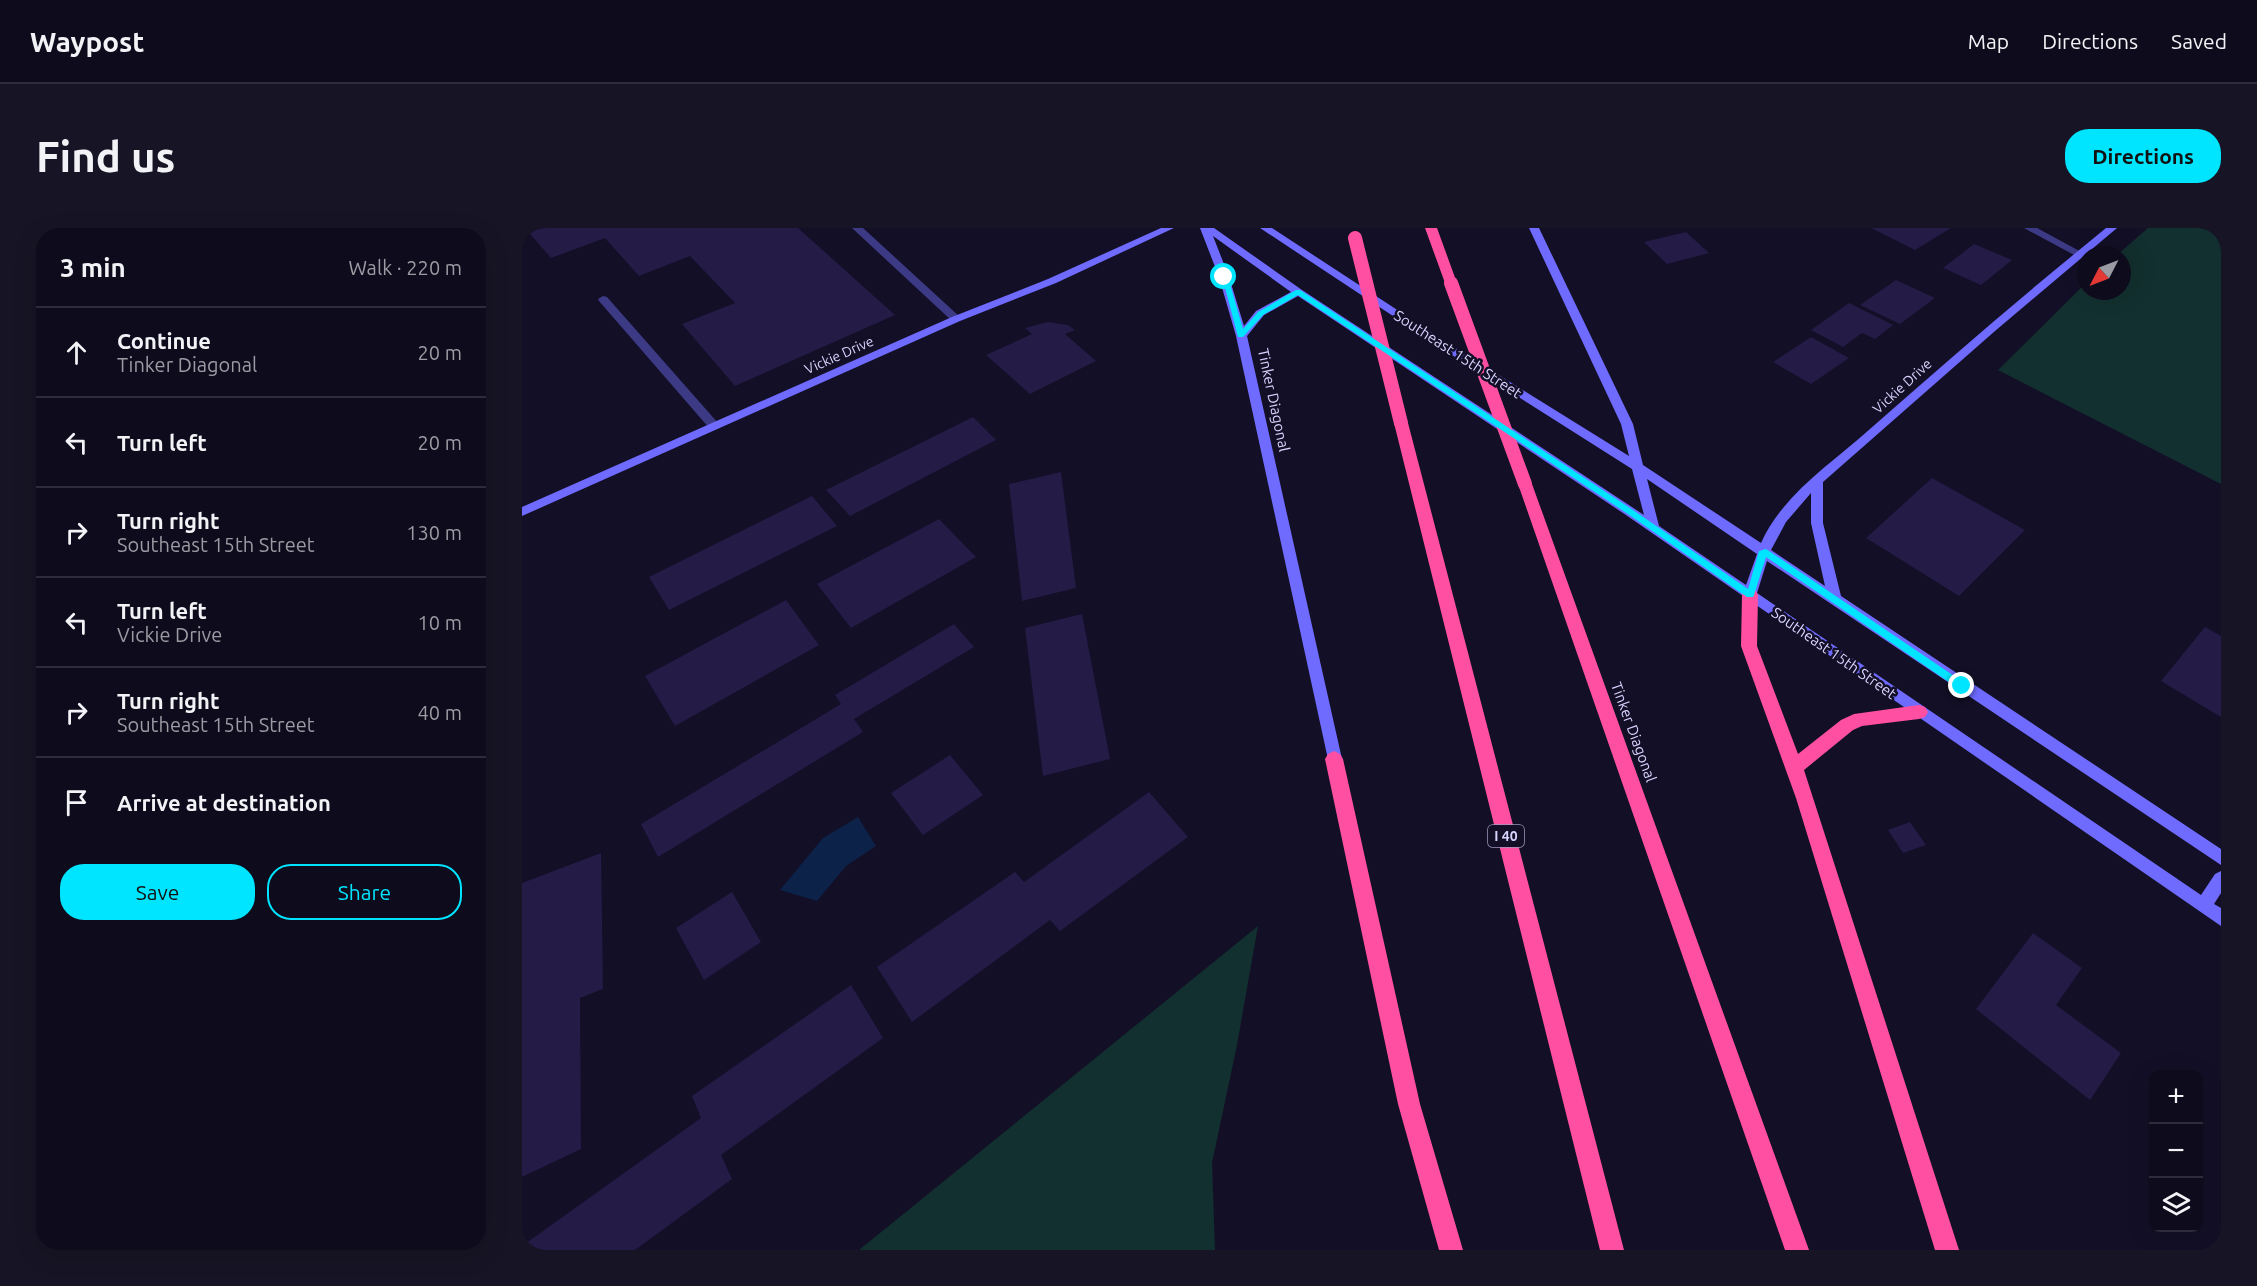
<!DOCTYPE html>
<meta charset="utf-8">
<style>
body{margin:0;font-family:Ubuntu,sans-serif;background:#171425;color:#f1f3f6}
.controls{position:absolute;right:18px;bottom:18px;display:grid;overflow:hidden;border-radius:12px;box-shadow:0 6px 24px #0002}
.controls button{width:54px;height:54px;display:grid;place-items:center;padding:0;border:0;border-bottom:2px solid #2e2b3b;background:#0e0b1c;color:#f1f3f6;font:30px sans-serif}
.compass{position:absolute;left:1555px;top:18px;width:54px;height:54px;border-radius:50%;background:#0e0b1c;box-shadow:0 6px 24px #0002;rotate:228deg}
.stop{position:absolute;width:18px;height:18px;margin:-14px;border:4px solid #00e5ff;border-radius:50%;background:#fff}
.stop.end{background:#00e5ff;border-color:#fff;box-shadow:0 2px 6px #0008}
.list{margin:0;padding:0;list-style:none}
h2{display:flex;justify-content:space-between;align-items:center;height:78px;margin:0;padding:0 24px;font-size:26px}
h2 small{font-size:20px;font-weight:400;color:#9b9ba3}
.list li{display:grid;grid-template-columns:39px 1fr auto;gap:18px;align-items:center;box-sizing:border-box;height:90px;padding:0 24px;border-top:2px solid #2e2b3b}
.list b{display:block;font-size:22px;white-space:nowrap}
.list p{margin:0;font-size:20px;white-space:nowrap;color:#9b9ba3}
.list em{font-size:20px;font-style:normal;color:#9b9ba3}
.actions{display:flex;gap:12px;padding:18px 24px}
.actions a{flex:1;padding:14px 0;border:2px solid #00e5ff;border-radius:24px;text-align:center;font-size:21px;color:#00e5ff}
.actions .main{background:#00e5ff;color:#111}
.icon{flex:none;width:33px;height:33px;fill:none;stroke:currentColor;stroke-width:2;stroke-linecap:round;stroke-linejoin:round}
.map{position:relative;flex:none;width:1699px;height:1022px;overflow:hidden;border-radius:24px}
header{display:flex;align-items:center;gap:36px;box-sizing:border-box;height:84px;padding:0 30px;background:#0e0b1c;border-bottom:2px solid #2e2b3b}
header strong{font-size:28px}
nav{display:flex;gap:33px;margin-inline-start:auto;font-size:21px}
.intro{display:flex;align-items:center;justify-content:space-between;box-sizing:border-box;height:144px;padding:0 36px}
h1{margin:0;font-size:42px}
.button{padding:15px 27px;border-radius:24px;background:#00e5ff;color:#111;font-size:21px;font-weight:700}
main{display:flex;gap:36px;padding:0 36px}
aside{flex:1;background:#0e0b1c;border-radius:24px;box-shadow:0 6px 24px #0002}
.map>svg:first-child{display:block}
.green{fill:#12302f}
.water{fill:#0c2248}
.building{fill:#241b47}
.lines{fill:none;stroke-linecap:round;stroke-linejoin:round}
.lane{fill:#3d3a85;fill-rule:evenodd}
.street{fill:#3d3a85;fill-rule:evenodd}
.secondary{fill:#6f6bff;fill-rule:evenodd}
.highway{fill:#ff4fa3;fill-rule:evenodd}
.highway-bridge{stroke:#ff4fa3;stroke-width:14}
.route{fill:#00e5ff}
.labels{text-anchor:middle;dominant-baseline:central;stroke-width:5;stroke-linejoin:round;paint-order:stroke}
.far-street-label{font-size:14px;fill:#d9d4ff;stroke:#130f26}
.shield{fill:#130f26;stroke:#9e99be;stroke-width:1.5}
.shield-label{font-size:14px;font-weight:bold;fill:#d9d4ff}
.street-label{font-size:15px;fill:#d9d4ff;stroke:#130f26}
</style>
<header>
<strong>Waypost</strong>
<nav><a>Map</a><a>Directions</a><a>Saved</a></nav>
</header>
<div class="intro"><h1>Find us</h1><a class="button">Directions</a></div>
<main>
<aside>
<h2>3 min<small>Walk · 220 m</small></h2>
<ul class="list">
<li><svg class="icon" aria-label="ahead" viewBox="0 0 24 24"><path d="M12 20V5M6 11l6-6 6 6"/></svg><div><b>Continue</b><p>Tinker Diagonal</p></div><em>20 m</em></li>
<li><svg class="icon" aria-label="left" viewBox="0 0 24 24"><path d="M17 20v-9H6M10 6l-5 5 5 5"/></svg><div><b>Turn left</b></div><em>20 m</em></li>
<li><svg class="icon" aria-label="right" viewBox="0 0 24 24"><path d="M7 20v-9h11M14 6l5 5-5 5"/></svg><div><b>Turn right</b><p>Southeast 15th Street</p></div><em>130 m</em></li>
<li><svg class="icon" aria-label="left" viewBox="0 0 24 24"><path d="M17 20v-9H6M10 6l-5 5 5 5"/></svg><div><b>Turn left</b><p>Vickie Drive</p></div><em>10 m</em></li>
<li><svg class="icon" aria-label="right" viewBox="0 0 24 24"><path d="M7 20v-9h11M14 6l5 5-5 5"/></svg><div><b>Turn right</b><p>Southeast 15th Street</p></div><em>40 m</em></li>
<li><svg class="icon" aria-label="arrive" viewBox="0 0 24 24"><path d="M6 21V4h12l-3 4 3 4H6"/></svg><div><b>Arrive at destination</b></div></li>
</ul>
<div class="actions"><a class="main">Save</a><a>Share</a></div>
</aside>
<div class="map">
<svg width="1699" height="1022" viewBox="0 0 1699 1022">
<rect width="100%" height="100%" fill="#130f26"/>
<!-- green -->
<path class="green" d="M1626,0H1699V256L1476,142L1564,55V63H1600V27H1595Z
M736,698L715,817L690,935L693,1022H337Z"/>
<!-- water -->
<path class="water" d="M336,589L354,618L324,638L295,673L258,662L301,610Z"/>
<!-- building -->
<path class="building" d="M3,0H276L373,87L213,158L160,96L213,75L168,28L117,48L83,10L29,30Z
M1349,0H1429L1393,22Z
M1164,4L1187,25L1145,36L1122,14Z
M1452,16L1490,32L1459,57L1421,40Z
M1374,52L1413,70L1378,96L1338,77Z
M1327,75L1371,97L1353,111L1340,105L1321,119L1289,102Z
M526,94L546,97L553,102L543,106L574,133L508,166L464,127L510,106L503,100Z
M1289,109L1327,130L1289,156L1251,134Z
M451,189L474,212L328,288L304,262Z
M539,244L554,360L500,373L487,256Z
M1410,250L1503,302L1437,368L1344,310Z
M290,268L315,298L147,382L127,349Z
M417,291L454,329L329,400L295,356Z
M264,372L297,417L153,498L123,448Z
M560,386L588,531L521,548L503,400Z
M432,396L452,419L332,491L341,504L136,629L119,596L319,476L313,467Z
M1683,399L1699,408V489L1639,453Z
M428,527L461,567L401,607L369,565Z
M627,564L666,609L538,703L528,692L390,794L355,739L493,644L502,654Z
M1388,594L1404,617L1381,625L1366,602Z
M79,625L81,761L58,770L59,921L0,949V655Z
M210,664L239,714L182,752L154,700Z
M1511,705L1560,740L1534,777L1599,825L1568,872L1454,781Z
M329,757L361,810L199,927L210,951L113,1022H0V1018L179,890L170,868Z"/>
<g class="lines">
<!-- lane -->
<path class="lane" d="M330,0H341L438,89V93H430Z
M81,68L85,69L196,195V201H188L77,73L76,71Z"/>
<!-- street -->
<path class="street" d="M1502,0H1515L1563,26L1554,28Z"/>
<!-- secondary -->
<path class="secondary" d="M639,0H652L534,55L438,93L0,288V279L430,89L526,51Z
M678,0H692L780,62L1122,287L1110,241L930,127L738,0H750L938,123L1107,228L1099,196L1007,0H1017L1111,196L1121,237L1239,315C1262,265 1308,237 1348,201C1416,141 1485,81 1556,23L1584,0H1595L1473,103L1301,254V295L1319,368L1699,621V637L1245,333L1235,365L1679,667L1693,646L1699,643V665L1692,676L1699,680V698L1104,287L776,68L742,87L725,108L820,531L817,536L812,537L807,536L714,108L697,49ZM691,8L769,64L734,83L722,98L707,49ZM1125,251L1235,326L1224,357L1137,298ZM1289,265V295L1303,358L1249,322L1264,294Z"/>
<!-- highway -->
<path class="highway" d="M903,0H915L935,55L933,58H925L923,55Z
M879,190L886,195L1102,1022H1078L872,195Z
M1003,251L1010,256L1287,1022H1263L996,256Z
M1228,361L1234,363L1236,367L1235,418L1276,526L1319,492L1332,486L1397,477L1403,479L1406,484L1403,489L1397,491L1340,498L1331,502L1282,542L1437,1022H1413L1274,570L1219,418L1220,367L1222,363Z
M812,523L818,526L821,531L898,876L941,1022H917L876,876L803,531L806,526Z"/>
<!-- highway-bridge -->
<path class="highway-bridge" d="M833,10L879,195
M929,55L1003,256"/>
</g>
<!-- route -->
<path class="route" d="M700,48L706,49L721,101L736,84L774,62H778L1111,282L1226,361L1237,323L1244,321L1444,456V461H1437L1244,329L1232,367L1231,369H1225L1106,286L776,67L741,87L721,109H716Z"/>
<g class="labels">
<!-- far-street labels -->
<g class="far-street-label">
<text transform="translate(317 127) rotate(-24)">Vickie Drive</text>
<text transform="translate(1380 158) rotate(-42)">Vickie Drive</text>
</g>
<!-- shield labels -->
<rect class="shield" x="966" y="597" width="36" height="22" rx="4.5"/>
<g class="shield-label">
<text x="984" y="608">I 40</text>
</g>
<!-- street labels -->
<g class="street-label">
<text transform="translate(936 126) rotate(33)">Southeast 15th Street</text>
<text transform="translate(752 172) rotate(78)">Tinker Diagonal</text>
<text transform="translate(1312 425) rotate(35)">Southeast 15th Street</text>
<text transform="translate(1112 504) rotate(70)">Tinker Diagonal</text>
</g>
</g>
</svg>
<div class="controls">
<button>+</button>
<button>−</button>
<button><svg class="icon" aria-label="layers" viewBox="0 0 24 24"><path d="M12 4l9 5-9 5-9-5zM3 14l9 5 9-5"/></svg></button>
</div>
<svg class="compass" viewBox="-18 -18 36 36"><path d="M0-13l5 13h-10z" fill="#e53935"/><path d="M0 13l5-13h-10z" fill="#9b9ba3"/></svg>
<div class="stop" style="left:702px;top:49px"></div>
<div class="stop end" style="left:1440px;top:458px"></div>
</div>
</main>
